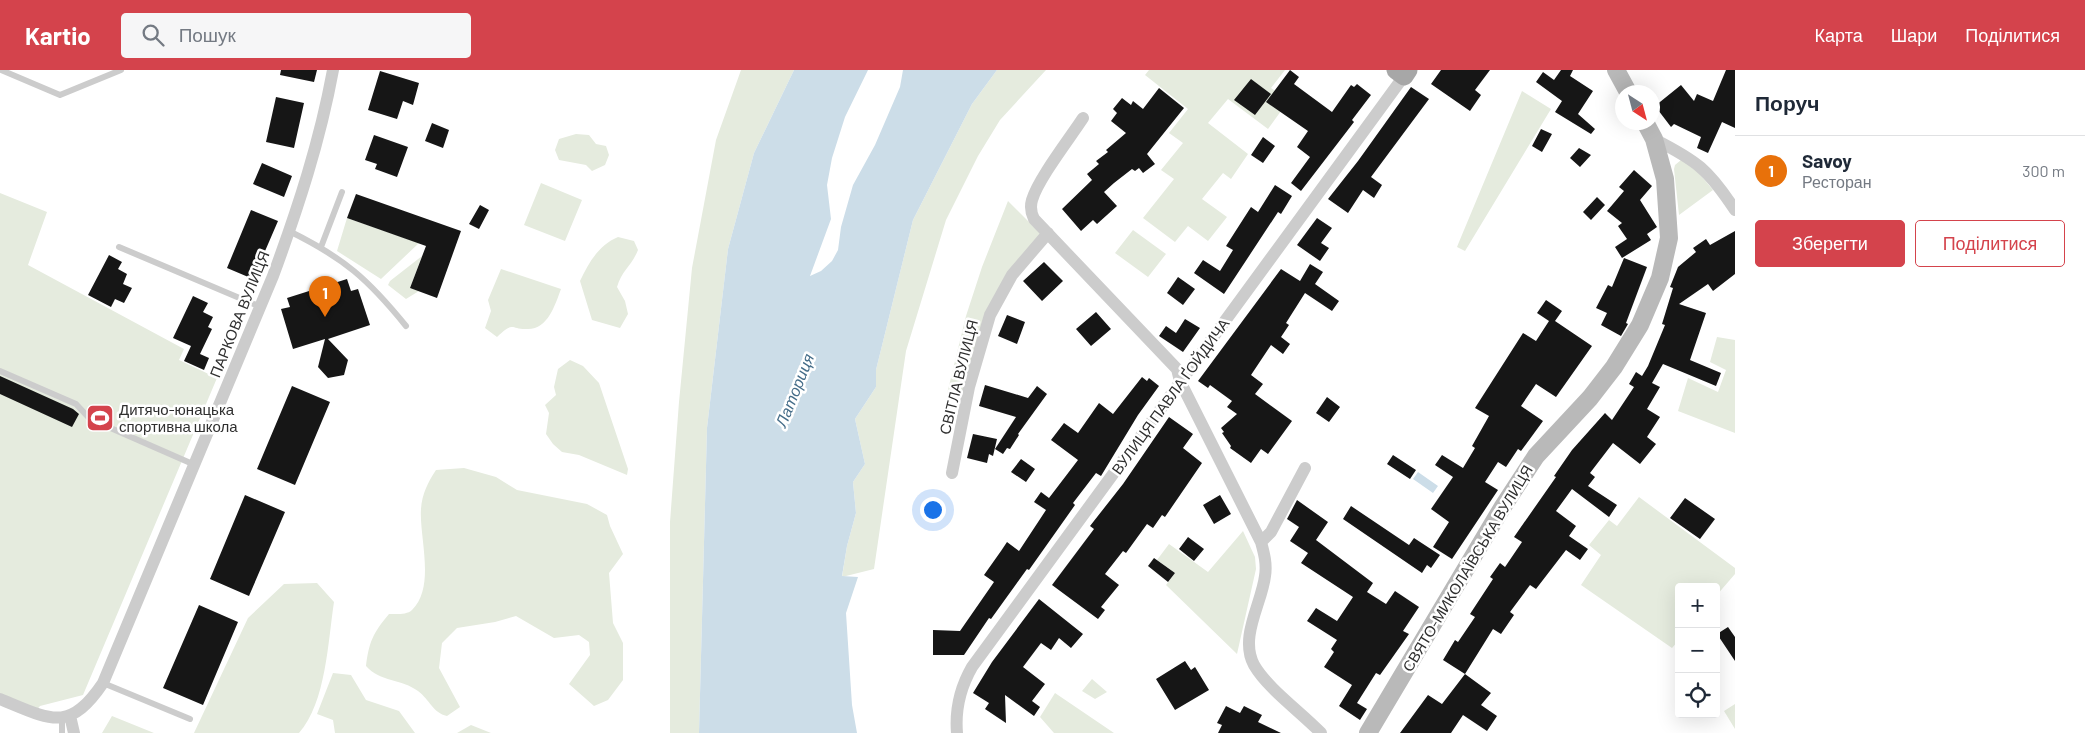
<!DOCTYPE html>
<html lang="uk">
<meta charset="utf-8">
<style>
body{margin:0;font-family:Barlow,sans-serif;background:#f6f6f7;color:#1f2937}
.controls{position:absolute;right:15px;bottom:15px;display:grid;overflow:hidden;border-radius:5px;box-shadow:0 5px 20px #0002}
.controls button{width:45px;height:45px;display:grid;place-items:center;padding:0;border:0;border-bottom:1px solid #e0e1e3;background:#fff;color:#1f2937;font:25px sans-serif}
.compass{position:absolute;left:1615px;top:15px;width:45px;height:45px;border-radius:50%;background:#fff;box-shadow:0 5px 20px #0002;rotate:144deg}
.you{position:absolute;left:932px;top:439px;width:18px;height:18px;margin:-12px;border:4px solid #fff;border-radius:50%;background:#1a73e8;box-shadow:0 0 0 8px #1a73e833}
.badge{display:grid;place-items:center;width:32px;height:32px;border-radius:50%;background:#d4434c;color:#fff;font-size:16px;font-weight:700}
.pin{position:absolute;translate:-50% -41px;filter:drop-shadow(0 1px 2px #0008)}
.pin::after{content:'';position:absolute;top:26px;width:18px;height:15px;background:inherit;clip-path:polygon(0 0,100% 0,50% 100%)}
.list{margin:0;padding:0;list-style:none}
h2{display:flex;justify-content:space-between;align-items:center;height:65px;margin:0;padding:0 20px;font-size:21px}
h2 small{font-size:16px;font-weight:400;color:#747a83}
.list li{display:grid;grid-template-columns:32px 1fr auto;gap:15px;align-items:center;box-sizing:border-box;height:70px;padding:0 20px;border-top:1px solid #e0e1e3}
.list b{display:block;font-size:19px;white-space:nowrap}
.list p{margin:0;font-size:16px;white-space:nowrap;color:#747a83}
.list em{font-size:16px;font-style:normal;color:#747a83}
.actions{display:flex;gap:10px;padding:15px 20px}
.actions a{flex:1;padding:11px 0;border:1px solid #d4434c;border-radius:5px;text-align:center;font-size:18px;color:#d4434c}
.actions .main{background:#d4434c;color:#fff}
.icon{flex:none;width:28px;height:28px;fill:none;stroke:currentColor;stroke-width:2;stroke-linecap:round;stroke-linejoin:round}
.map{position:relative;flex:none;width:1735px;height:663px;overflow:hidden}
header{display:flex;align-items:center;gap:30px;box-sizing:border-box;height:70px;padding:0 25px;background:#d4434c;color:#fff}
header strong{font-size:24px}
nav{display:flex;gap:28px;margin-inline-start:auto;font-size:18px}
.search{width:350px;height:45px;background:#f6f6f7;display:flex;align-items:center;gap:12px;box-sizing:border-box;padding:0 18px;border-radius:5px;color:#747a83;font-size:19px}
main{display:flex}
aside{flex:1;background:#fff}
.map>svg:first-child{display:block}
.green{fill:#e5ebde}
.water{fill:#ccdde8}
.building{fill:#161616}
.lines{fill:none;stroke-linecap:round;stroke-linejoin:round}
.lane{stroke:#ccc;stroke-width:6}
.street{stroke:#ccc;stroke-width:12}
.secondary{stroke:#b9b9b9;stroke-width:18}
.primary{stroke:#a7a7a7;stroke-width:19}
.labels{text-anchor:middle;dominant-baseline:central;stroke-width:5;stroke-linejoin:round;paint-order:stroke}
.street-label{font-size:15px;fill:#2f2f2f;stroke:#fff}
.poi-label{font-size:15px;fill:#2f2f2f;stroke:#fff;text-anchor:start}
.water-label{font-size:16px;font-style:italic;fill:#456d89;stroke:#fff}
</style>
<header>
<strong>Kartio</strong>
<div class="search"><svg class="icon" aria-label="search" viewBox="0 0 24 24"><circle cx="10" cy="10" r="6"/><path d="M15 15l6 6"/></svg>Пошук</div>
<nav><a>Карта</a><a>Шари</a><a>Поділитися</a></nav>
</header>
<main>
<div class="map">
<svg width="1735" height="663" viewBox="0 0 1735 663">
<rect width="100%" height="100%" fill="#fff"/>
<!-- green -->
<path class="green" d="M741,0H794L754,83L728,179L707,358L699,663H670V452L679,332L692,198L716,70Z
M997,0H1046L1000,50L978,86L946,150L906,281L874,499L842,507L847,476L856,443L853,412L865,394L855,349L876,317V300L913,150L972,34Z
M1149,0H1285L1271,18L1289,30L1268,59L1228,29L1208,53L1248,84L1231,109L1223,103L1202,129L1227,147L1208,171L1188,156L1175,172L1143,148L1174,109L1161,100L1183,73L1169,63L1188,39L1145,5Z
M1522,21L1551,39L1465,181L1457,177L1459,172Z
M576,64L589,65L596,74L606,76L609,85L605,95L592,101L586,95L559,90L555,80L559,69Z
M1681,90L1692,95L1713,120L1679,145L1674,99L1675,95Z
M541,113L582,130L565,171L524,155Z
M0,123L47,142L28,195L184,279L179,290L217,308L83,625L40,636L34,643L0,629Z
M1008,131L1041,164L997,221L963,328L947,324L966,246L982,197Z
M347,148L419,173L381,209L337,181Z
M1133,160L1166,184L1148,207L1115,183Z
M618,167L634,171L638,180C631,197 622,200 617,217L625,231L628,244L620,258L592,250L580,211C589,192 599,175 618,167Z
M422,186L410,218L419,221L406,229L388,215L390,211Z
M501,199L561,219C555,235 548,259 528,259C510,260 515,250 497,267L485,258L491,241L488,230Z
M1717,267L1735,270V363L1678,341L1688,308L1718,322L1726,300L1710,292Z
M570,290L583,296L599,313L628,399L627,405L579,385L562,382L553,374L546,364L549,343L545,335L556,325L554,317L558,299Z
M464,398L496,407L517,420L587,434L607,445L610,456L623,484L609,503L613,553L623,573V610L608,630L594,636L569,614L590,585L589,572L579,565L554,568L516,546L495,552L457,558L442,573L439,598L460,637L447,646C433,643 430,630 418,621C402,609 380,612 366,596C369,572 373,563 389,544C396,544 407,545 412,540C436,517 419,467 421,439C422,424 428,412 436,400Z
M1639,427L1735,498V504L1716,526V517H1679V570L1672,578L1581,515L1601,485L1589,475L1609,450L1617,456Z
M1243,461L1255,487L1256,499L1237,584L1166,515L1175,503L1157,490L1169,474L1208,502Z
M317,513L334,532C328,571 326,633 299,663H194L248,548L284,514Z
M333,603L351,605L366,630L399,641L415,663H335L333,650L317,644Z
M1092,609L1107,622L1095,629L1082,621Z
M1055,623L1114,663H1054L1040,647Z
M1735,634V659L1724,641Z
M112,646L154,663H102Z
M471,655L491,663H457Z"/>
<!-- water -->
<path class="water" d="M794,0H868L845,47L832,88L827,115L831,149L810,206L821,201L832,191L838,180L841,157L853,115L875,75L900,17L903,0H997L972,34L913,150L876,300V317L855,349L865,394L853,412L856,443L847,476L842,506L858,507L846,543L852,635L857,663H699L707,358L728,179L754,83Z
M1418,402L1438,416L1433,423L1413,409Z"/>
<!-- building -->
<path class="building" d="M281,0H317L314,12L280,5Z
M1290,0L1299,7L1294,14L1332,42L1351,15L1354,17L1357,14L1371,25L1352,50L1354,52L1301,121L1291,113L1310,87L1297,77L1308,61L1266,32Z
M1441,0H1490L1475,20L1481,25L1470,41L1431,14Z
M1561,0H1573L1570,6L1593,21L1578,44L1595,59L1591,64L1555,42L1562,31L1536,12L1543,2L1554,10Z
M1726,0H1735V58L1722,52L1708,83L1697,78L1701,67L1674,54L1671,57L1655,36L1681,15L1694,31L1697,24L1713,31Z
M380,1L419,13L413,35L403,31L397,49L368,40Z
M1251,9L1271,24L1255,45L1234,30Z
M1411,17L1429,29L1371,107L1382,115L1374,128L1363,120L1348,143L1328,129L1358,91Z
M1159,18L1184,38L1147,84L1155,94L1143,103L1139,98L1135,101L1132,99L1114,113L1104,122L1117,136L1097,154L1093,150L1081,161L1062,139L1092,110L1087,104L1099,94L1096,91L1108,82L1106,80L1126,63L1111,51L1117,43L1113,39L1122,28L1131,35L1133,31L1143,39Z
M276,27L304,33L294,78L266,72Z
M432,53L449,60L443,78L425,71Z
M1541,59L1552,64L1542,82L1532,76Z
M374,65L408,77L397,107L375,99L377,94L365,90Z
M1263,67L1275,76L1263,93L1251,85Z
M1579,78L1591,85L1580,97L1570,88Z
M262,93L292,106L284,127L253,114Z
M1634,100L1652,116L1640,130L1657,157L1647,164L1651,170L1622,188L1615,177L1627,169L1618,156L1622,153L1607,141L1624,121L1619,117Z
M1275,115L1292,126L1281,144L1278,142L1224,224L1194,203L1203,190L1220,201L1233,180L1226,176L1251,137L1258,142Z
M356,124L461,161L437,228L410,218L426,176L347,148Z
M1597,127L1605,135L1591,150L1583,142Z
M480,135L489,140L479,159L469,154Z
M251,140L278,151L253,209L227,198Z
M1317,148L1332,158L1321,173L1329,178L1320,191L1297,175Z
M1735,161V204L1713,221L1708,214L1679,234L1706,243L1690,290L1721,303L1716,316L1663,294L1652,313L1660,317L1647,339L1660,347L1647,367L1656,374L1640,394L1613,373L1590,403L1595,407L1588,416L1617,435L1609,447L1572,419L1556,441L1576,456L1569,466L1588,479L1580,490L1566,480L1536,519L1530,515L1510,542L1514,545L1501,564L1493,559L1465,604L1443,590L1455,570L1458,572L1475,547L1470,544L1493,509L1490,507L1500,493L1505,497L1522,472L1514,467L1556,407L1554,406L1572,380L1605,343L1612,350L1634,317L1629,314L1636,302L1642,306L1648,296L1665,255L1662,254L1673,218L1670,217L1678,197L1696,182L1693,178L1706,169L1710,175Z
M109,185L122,192L118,199L127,204L123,214L132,218L124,233L115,229L111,237L88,225Z
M1624,188L1647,197L1626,253L1628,254L1621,266L1601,255L1607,243L1596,238L1608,215L1612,217Z
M1044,192L1063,211L1042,231L1023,211Z
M1310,194L1323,202L1315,214L1339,231L1332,241L1305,223L1286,253L1289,255L1281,267L1290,274L1283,284L1271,275L1251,305L1263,314L1255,324L1292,351L1268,384L1261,379L1251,393L1230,378L1231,376L1222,363L1224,362L1221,358L1237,344L1227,337L1232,331L1210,315L1208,318L1198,311L1281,199L1300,211Z
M1178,207L1195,219L1183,235L1167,223Z
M347,209L351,221L358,219L370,255L328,269L348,290L344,305L328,308L318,297L325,269L293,279L281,239L290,237L287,228Z
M193,226L208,233L203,242L213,247L208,257L212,259L200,284L209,288L204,300L184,291L191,276L173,268Z
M1546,230L1562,241L1555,251L1592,276L1556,327L1536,314L1521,336L1543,351L1521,381L1518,379L1506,397L1498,392L1485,412L1498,420L1452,489L1433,477L1449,452L1431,439L1453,407L1435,395L1442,385L1463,398L1475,378L1472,376L1489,346L1475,338L1523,263L1536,271L1549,251L1537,243Z
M1096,242L1111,259L1091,276L1076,259Z
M1007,245L1025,252L1017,274L998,266Z
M1185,249L1200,258L1183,282L1159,266L1166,256L1176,263Z
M0,306L73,339L79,344L72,357L0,324Z
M1142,307L1147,311L1149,308L1159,316L1138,345L1101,406L1096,403L1073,433L1075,435L1029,500L1027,499L991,549L989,548L964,585H933V560L960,561L994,512L984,505L1001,481L1007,472L1019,481L1046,440L1034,432L1041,422L1049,428L1078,390L1051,370L1064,353L1078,363L1099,333L1113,344Z
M985,315L1028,328L1037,316L1047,324L1018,364L1019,365L1010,379L1007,378L1003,384L995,379L1016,347L979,336Z
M292,316L330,332L295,415L257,399Z
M1327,327L1340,337L1329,352L1316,343Z
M1169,347L1193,364L1183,378L1202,393L1165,447L1162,445L1153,458L1147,454L1126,483L1123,481L1105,504L1119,515L1101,537L1105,540L1098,549L1052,515L1094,459L1090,456L1123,414Z
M973,364L997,369L993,386L989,384L987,393L967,388Z
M1393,385L1416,400L1410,409L1387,394Z
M1021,389L1035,399L1026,412L1011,402Z
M245,425L285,442L249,526L210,509Z
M1220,425L1231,444L1214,454L1203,435Z
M1685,428L1715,449L1700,469L1670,448Z
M1297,430L1328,452L1316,470L1373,513L1367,522L1386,534L1395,521L1419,537L1403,561L1409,564L1380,605L1376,603L1357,633L1367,639L1360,650L1339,636L1352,615L1324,597L1334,582L1331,579L1337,570L1307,551L1316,538L1337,551L1353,527L1301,493L1308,483L1290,471L1299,457L1287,449Z
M1351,436L1409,475L1414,468L1440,485L1431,498L1427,495L1422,503L1343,449Z
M1188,467L1204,479L1194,491L1179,479Z
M1154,488L1175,503L1168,512L1148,496Z
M1039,529L1083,564L1071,578L1059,568L1051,580L1041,573L1023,597L1045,614L1032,631L1040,637L1034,646L1005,625L1006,653L985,639L989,633L973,623L992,592Z
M199,535L238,552L203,635L163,618Z
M1728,557L1735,567V591L1717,564Z
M1185,591L1191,600L1195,597L1209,620L1175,640L1156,609Z
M1465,604L1491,623L1481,635L1497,646L1487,661L1463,645L1451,663H1400L1428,625L1442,634Z
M1226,636L1240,643L1244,636L1262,645L1258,652L1281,663H1218L1222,655L1217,653Z"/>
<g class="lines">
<!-- lane -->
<path class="lane" d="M1,0L60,25L121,0
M289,161C344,188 368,209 406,256
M119,177L261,237
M321,177L342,122
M0,301L76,334L90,349L195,395
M103,613L190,649
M62,651V663"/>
<!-- street -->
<path class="street" d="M1083,48C1070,68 1038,109 1032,130C1030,137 1031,143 1034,149L1177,299L1180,311L1261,472C1264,483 1267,494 1265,506C1262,533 1239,567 1254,595C1268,619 1301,642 1321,663
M1654,69C1697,91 1708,99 1735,140
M952,403L969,317L990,245L1012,205L1048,163
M1261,472L1271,462L1305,398
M0,629C51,650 69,663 103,613L273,206C298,138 320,71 333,0
M71,650L74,663
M957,663C955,639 960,618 972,597L1404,6"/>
<!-- secondary -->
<path class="secondary" d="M1616,0L1628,22
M1368,663L1502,438L1536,386L1590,328L1614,297L1640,255L1660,208L1669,168L1665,109L1654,69L1645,52"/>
<!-- primary -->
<path class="primary" d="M1396,0L1404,6L1408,0"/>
</g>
<!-- icons -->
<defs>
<g id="stadium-square" transform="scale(1.4375)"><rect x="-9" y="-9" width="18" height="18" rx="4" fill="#d4434c" stroke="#fff"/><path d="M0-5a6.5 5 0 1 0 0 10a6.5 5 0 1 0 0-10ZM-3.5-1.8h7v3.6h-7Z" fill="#fff"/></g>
</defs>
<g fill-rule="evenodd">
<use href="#stadium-square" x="100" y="348"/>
</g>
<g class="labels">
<!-- street labels -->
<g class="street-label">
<text transform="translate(239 244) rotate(-68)">ПАРКОВА ВУЛИЦЯ</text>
<text transform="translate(958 307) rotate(-76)">СВІТЛА ВУЛИЦЯ</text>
<text transform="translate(1170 326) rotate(-54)">ВУЛИЦЯ ПАВЛА ҐОЙДИЧА</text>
<text transform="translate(1467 498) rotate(-59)">СВЯТО-МИКОЛАЇВСЬКА ВУЛИЦЯ</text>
</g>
<!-- poi labels -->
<g class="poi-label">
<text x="119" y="339">Дитячо-юнацька<tspan x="119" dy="17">спортивна школа</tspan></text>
</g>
<!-- water labels -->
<g class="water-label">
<text transform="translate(794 320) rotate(-68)">Латориця</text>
</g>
</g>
</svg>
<div class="controls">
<button>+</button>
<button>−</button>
<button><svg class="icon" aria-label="locate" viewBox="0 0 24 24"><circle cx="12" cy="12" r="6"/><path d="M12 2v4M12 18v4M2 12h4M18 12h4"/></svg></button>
</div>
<svg class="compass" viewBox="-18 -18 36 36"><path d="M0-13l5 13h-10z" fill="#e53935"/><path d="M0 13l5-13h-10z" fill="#747a83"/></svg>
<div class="you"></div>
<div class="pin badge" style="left:325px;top:247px;background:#e8710a">1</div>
</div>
<aside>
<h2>Поруч<small></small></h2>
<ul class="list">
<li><span class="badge" style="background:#e8710a">1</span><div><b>Savoy</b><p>Ресторан</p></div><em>300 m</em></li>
</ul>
<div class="actions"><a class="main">Зберегти</a><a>Поділитися</a></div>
</aside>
</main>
